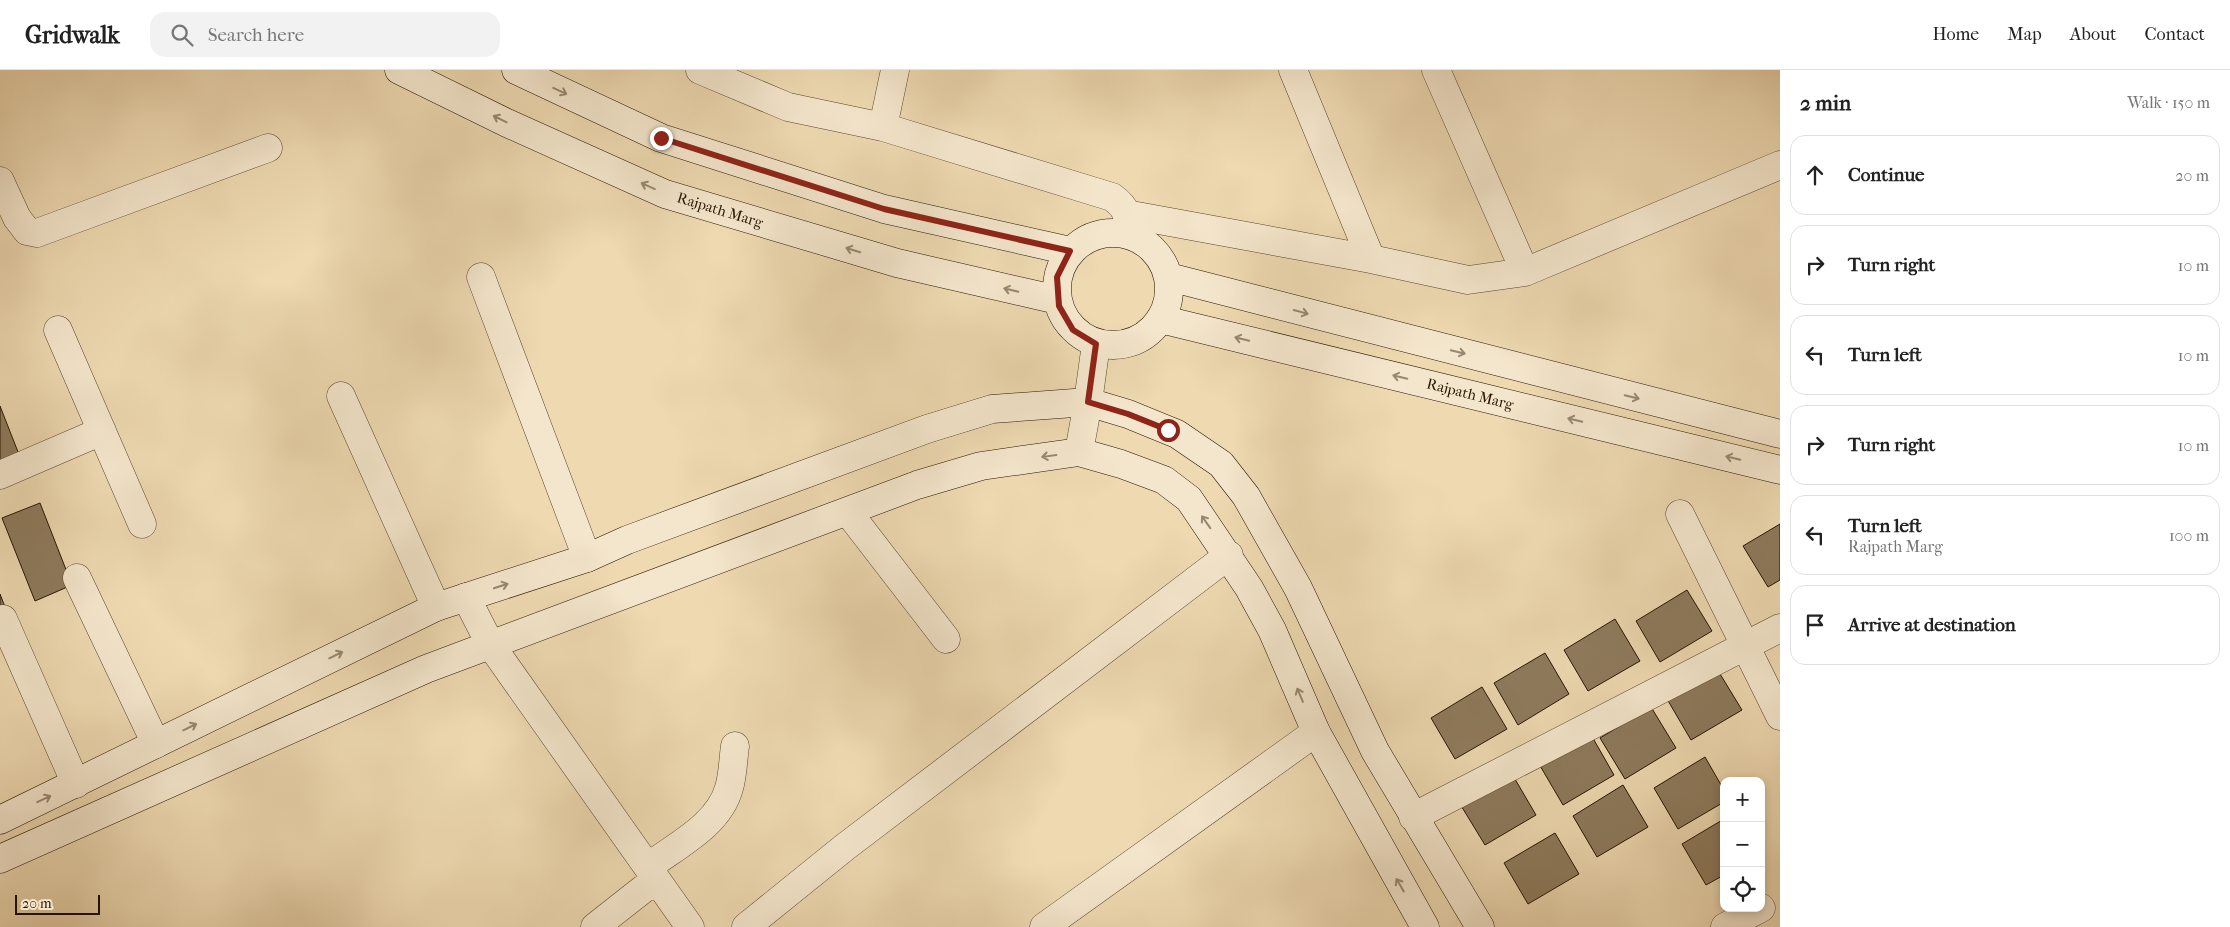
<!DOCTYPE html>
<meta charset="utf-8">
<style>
body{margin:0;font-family:"IM FELL French Canon",serif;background:#f2f2f2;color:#222}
.controls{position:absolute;right:15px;bottom:15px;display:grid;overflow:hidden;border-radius:10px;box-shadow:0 2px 8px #0003}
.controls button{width:45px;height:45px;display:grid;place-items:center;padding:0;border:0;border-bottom:1px solid #e0e0e0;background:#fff;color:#222;font:25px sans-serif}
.scale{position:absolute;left:15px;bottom:12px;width:85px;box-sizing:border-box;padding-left:5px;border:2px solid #251501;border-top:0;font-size:14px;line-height:18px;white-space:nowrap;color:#251501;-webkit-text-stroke:4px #f4e6cc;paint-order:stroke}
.stop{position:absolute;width:15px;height:15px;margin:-11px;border:4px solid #8f2418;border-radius:50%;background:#fff}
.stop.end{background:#8f2418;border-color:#fff;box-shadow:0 1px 5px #0008}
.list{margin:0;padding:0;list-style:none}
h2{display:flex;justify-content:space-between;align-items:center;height:65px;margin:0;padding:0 20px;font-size:21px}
h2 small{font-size:16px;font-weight:400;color:#767676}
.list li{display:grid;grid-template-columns:32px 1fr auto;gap:15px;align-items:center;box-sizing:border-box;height:80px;margin:0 10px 10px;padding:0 10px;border:1px solid #e0e0e0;border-radius:15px}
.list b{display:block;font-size:19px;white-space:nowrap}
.list p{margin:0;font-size:16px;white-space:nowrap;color:#767676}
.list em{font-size:16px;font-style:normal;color:#767676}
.icon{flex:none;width:28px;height:28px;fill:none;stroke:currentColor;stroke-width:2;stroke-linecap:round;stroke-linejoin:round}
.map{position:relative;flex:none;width:1780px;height:857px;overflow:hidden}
header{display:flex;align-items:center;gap:30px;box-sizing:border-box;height:70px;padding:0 25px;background:#fff;border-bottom:1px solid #e0e0e0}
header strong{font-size:24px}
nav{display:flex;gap:28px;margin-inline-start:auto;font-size:18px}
.search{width:350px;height:45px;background:#f2f2f2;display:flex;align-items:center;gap:12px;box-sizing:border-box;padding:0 18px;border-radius:15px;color:#767676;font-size:19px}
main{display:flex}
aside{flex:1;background:#fff}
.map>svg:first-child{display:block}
.building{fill:#8e7b5d;stroke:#251501}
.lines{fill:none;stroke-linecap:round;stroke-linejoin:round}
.street-casing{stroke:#57462d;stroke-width:29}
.secondary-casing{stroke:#251501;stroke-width:29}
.street{stroke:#f4e6cc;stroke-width:28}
.secondary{stroke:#f4e6cc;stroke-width:28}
.oneway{stroke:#978871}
.route{stroke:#8f2418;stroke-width:6}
.labels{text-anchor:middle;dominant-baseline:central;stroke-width:4.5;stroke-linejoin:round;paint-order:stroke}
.street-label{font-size:15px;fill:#251501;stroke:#f4e6cc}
</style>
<header>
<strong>Gridwalk</strong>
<div class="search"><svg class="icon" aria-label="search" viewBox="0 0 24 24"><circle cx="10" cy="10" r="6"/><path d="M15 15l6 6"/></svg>Search here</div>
<nav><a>Home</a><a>Map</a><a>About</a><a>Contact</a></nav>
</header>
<main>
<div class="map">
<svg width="1780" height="857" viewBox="0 0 1780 857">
<rect width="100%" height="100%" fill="#eed9b1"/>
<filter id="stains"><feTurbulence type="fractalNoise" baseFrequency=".004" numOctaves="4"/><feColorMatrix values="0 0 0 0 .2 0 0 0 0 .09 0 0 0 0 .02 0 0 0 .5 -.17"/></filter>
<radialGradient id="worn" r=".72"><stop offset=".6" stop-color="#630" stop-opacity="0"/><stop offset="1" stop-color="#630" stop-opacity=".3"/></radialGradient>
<!-- building -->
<path class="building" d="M0,336L20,387L0,394Z
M40,433L72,515L35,531L2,448Z
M1780,454V510L1768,517L1743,476Z
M1687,520L1712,561L1660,592L1636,551Z
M0,524L5,537L0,539Z
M1615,549L1640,591L1588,621L1564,580Z
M1545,583L1569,624L1518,655L1494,613Z
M1717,599L1742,640L1691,670L1667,629Z
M1482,617L1507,659L1455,689L1431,648Z
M1651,637L1676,678L1625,709L1600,668Z
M1590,663L1614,705L1563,735L1539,694Z
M1705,687L1724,720V732L1678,759L1654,718Z
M1512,704L1536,745L1485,775L1460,734Z
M1623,715L1648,757L1597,787L1573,746Z
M1724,749V805L1706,815L1682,774Z
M1555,763L1579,804L1528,834L1504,793Z"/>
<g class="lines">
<!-- street casing -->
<g class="street-casing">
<path id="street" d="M700,0L788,37L883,57L1112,127C1126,137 1130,146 1126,163
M1293,0L1371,189
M1436,0L1525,202
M883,57L895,0
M0,111L17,148L27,161L37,163L268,78
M1126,144L1371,189L1468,210L1525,202L1780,95
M481,207L587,488
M58,260L142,454
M341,326L436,537
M1079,382L1088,332L1096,274
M0,405L102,361
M848,442L946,569
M1680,444L1780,646
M77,508L156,674
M466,527L490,574L690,857
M3,549L76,714
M1413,747L1780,558
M648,797C677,775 719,755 729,718C733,705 733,690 735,676
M595,857L656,809
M746,857L845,777L1229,485
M1044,857L1316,662
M1725,857L1761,838"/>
</g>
<!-- secondary casing -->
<g class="secondary-casing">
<path id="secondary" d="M399,0L507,53L665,124L897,193L1058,230
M516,0L661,68L884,139L1070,181
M1057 219a56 56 0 1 1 112 0a56 56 0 1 1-112 0Z
M1169,207L1780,364
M1160,249L1780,400
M0,750L436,537L587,488L627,470L927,359L992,339L1088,332L1128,344L1177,364L1221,394L1246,426L1298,518L1375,681L1480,857
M0,789L426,599L917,415L981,396L1079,382L1121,394L1164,410L1189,429L1249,518L1272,560L1316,662L1425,857"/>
</g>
<!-- street -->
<use href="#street" class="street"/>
<!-- secondary -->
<use href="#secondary" class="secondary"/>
</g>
<!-- one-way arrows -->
<defs><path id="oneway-shaft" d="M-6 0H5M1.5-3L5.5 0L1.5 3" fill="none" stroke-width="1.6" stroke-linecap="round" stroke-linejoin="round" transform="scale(1.25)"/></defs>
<g class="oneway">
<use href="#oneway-shaft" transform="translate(560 21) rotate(25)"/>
<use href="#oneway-shaft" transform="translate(500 49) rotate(-154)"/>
<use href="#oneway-shaft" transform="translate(648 116) rotate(-156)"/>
<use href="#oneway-shaft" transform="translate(853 180) rotate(-163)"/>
<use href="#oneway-shaft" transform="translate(1011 220) rotate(-167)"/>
<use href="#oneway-shaft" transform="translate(1301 242) rotate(15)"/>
<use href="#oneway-shaft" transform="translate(1242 269) rotate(-166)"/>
<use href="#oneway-shaft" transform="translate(1458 282) rotate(14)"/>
<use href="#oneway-shaft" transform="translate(1400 307) rotate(-166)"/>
<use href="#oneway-shaft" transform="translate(1632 327) rotate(14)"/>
<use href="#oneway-shaft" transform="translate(1575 350) rotate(-166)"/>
<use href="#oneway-shaft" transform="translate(1049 386) rotate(172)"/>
<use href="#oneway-shaft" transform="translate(1733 388) rotate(-166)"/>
<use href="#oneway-shaft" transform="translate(1206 452) rotate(-125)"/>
<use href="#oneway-shaft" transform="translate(501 516) rotate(-18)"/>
<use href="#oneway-shaft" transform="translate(336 585) rotate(-26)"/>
<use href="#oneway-shaft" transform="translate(1300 625) rotate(-113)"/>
<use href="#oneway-shaft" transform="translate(190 657) rotate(-26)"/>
<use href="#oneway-shaft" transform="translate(44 729) rotate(-25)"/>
<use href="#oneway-shaft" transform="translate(1400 815) rotate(-120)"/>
</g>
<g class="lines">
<!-- route -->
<path class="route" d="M661,68L884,139L1070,181L1057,207L1059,236L1073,260L1096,274L1088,332L1128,344L1168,360"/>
</g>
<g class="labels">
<!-- street labels -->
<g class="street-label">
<text transform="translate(720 140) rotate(17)">Rajpath Marg</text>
<text transform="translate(1470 324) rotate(14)">Rajpath Marg</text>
</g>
</g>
<rect width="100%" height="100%" filter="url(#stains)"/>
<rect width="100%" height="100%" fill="url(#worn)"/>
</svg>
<div class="controls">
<button>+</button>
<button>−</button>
<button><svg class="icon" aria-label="locate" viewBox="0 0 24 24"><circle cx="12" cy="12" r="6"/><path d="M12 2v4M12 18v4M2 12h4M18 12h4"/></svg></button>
</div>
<div class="scale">20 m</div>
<div class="stop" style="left:1168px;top:360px"></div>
<div class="stop end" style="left:661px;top:68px"></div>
</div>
<aside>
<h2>2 min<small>Walk · 150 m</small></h2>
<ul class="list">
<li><svg class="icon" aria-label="ahead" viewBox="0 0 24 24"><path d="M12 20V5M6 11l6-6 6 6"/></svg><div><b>Continue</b></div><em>20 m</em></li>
<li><svg class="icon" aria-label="right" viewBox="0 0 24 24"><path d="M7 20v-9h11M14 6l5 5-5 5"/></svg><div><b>Turn right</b></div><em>10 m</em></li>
<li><svg class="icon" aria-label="left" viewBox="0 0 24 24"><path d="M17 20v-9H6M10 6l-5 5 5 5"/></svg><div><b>Turn left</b></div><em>10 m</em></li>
<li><svg class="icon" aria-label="right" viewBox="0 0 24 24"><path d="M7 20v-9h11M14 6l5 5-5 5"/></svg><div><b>Turn right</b></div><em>10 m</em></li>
<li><svg class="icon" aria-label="left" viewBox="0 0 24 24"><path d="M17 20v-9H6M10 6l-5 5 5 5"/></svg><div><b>Turn left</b><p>Rajpath Marg</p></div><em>100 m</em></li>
<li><svg class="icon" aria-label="arrive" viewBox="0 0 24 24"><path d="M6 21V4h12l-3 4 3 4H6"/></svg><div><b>Arrive at destination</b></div></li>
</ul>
</aside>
</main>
